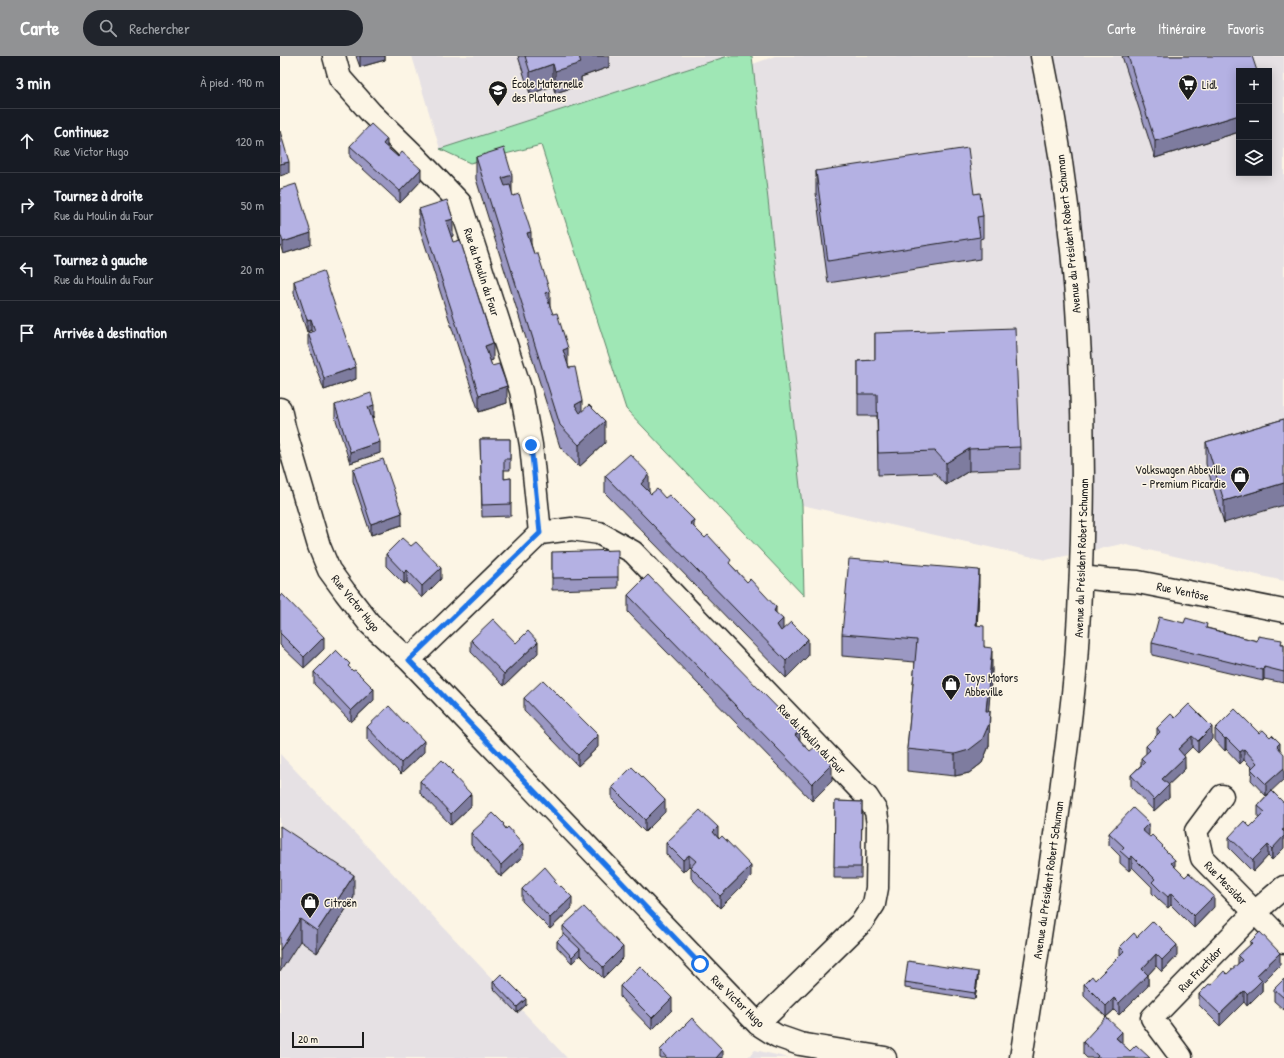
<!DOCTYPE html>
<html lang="fr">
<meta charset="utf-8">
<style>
body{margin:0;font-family:"Patrick Hand",sans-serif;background:#20242c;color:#f1f3f6}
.controls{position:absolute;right:12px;top:12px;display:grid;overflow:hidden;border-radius:0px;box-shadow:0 2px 10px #0003}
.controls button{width:36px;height:36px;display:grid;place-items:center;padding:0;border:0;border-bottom:1px solid #363941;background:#171b24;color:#f1f3f6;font:20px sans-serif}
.scale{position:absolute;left:12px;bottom:10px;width:72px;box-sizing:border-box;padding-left:4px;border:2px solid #1c1c1c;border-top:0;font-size:11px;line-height:14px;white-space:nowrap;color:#1c1c1c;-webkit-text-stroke:3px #fcf5e5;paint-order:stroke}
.stop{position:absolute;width:12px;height:12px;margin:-9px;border:3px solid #1a73e8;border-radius:50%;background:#fff}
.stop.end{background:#1a73e8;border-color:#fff;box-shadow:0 1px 4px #0008}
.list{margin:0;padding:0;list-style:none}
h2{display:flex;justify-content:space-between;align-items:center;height:52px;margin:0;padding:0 16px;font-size:17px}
h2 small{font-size:13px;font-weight:400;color:#9ea1a6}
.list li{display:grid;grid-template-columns:26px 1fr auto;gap:12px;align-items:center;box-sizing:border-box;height:64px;padding:0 16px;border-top:1px solid #363941}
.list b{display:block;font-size:15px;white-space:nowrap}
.list p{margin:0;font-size:13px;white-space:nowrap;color:#9ea1a6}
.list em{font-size:13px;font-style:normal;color:#9ea1a6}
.icon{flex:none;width:22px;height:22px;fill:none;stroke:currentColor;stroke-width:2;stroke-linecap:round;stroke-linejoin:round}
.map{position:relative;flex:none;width:1004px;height:1002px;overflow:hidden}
header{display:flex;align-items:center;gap:24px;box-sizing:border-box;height:56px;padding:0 20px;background:#919294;color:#fff}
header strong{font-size:19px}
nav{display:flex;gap:22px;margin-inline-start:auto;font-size:14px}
.search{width:280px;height:36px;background:#20242c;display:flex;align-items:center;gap:10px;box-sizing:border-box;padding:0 14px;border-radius:22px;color:#9ea1a6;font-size:15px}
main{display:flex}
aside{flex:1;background:#171b24}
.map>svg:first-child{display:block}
.built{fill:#e6e1e4;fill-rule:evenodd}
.green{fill:#9fe7b5;stroke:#5e8268}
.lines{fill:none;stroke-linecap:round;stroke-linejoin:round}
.minor-casing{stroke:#1c1c1c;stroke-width:25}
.minor{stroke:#fcf5e5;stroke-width:22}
.wall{fill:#9b98c3;stroke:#1c1c1c}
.shaded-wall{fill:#7e7c9f;stroke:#1c1c1c}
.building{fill:#b4b1e3;stroke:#1c1c1c}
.route{stroke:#1a73e8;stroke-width:5}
.labels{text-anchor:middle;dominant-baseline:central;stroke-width:3;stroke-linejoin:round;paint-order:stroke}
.poi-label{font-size:12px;fill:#1c1c1c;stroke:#fcf5e5;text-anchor:start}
.street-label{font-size:12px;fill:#1c1c1c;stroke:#fcf5e5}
</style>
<header>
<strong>Carte</strong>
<div class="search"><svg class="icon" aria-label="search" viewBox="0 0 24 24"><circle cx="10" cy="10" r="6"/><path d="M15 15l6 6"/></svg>Rechercher</div>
<nav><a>Carte</a><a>Itinéraire</a><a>Favoris</a></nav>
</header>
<main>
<aside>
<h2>3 min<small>À pied · 190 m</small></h2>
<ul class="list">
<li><svg class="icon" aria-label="ahead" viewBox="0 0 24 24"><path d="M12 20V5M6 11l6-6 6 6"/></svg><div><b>Continuez</b><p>Rue Victor Hugo</p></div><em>120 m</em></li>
<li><svg class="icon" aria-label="right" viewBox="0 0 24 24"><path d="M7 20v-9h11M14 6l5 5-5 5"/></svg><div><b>Tournez à droite</b><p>Rue du Moulin du Four</p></div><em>50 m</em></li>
<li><svg class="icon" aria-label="left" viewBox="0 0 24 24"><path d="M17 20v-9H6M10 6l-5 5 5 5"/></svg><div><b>Tournez à gauche</b><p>Rue du Moulin du Four</p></div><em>20 m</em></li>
<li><svg class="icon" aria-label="arrive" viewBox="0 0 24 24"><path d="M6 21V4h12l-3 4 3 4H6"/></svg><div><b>Arrivée à destination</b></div></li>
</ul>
</aside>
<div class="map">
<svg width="1004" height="1002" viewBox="0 0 1004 1002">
<rect width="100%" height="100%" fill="#fcf5e5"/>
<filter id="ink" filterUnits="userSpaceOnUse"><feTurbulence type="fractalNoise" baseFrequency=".025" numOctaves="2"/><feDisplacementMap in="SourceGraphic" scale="8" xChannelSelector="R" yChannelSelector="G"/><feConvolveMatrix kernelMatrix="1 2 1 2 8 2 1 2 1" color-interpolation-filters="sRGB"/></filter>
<g filter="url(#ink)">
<!-- built -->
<path class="built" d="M132,0H448L160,93Z
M495,0H1004V525L842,488L766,504L522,449L473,8ZM959,15H989V117H959Z
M0,698L287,1002H0Z
M475,994L509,1002H467Z"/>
<!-- green -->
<path class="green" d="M448,0H472L522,449L524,540L346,353L261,89L190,107L160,93Z"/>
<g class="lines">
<!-- minor casing -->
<g class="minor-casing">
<path id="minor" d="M54,0L60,22L91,57L134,99L180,147L241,335L251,389L260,477
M0,353L4,371L39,490L49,514L65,536L89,567L129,604L478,968L497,980L520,988L605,1002
M801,521L828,524L858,526L1004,555
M129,604L260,477L292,473L319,477L353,496L587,741L596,755L598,769L597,832L594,848L582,866L478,968
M942,740L916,775L922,802L1004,886
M901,1001L872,962L975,856L1004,831
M741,1002C756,905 772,808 784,711C789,671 795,631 797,590C810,393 803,193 762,0"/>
</g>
<!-- minor -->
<use href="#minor" class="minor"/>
</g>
<!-- wall -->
<path class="wall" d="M76,0H105V4L80,11Z
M238,0H329V11L301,21V29L275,37L273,30L250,38Z
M842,0H972L959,15V76L875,102Z
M70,90L107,92L141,125L120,147L70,101Z
M196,101L232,137L251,188L302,355L325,387L299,411L280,391L196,123Z
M536,115L694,138L703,160V182L700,183V203L548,227L536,137Z
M0,133L31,189L3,198L0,188Z
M139,153L173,180L171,181L213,304L210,305L227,347L199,356L139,170Z
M14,225L76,323L44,334L28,289V277L32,276L31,274L27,276L14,237Z
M595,277L740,391V413L689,415L666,429L655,417L598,419L597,360H578V305L595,304Z
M55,349L94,361H92L100,397L70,407L55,361Z
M1004,363L944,467L926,408V386Z
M200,383H230V414H224V423L231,422V460L202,461Z
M73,413L122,469L91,479L73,425Z
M325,420L369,435V436L371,438L385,442L451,509L496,557L503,573L528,600L506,622L325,437Z
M272,496L338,521V532L272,534Z
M106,498L161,523L142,542L127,526L124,528L106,510Z
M699,536L697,569L712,614L708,655L709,690L702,707L689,717L675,720L627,715V693L635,606L562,600V578Z
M348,539L520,684L552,725L532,745L348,556Z
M0,540L44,593L24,612L0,589Z
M904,567L927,572L977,585L1004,588V627L984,623L983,625L872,599V587Z
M191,584L236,587L258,597L224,630L191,596Z
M70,612L94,644L71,666L34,628V616Z
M244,642L318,691L298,710L244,654Z
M895,662L932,683L918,697L912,691L904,699L905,713L888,729L889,741L874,755L851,731V719L861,709V702L866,698V690L877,680V672Z
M125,667L144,696L121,718L87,683V671Z
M935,673L979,677L990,681L986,740L971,724L972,712L964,704L960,708L946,693L945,695L935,684Z
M173,719L191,750L171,769L140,737V725Z
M332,731L385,756L365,776L332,743Z
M992,735V804L988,800L973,816L949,792V781L970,771L979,762L978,761V750Z
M555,745L582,746L581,822H554Z
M0,770L74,841L37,897L20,885Z
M224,770L226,773L243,800L221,821L191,789V777Z
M829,777L869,779L868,780L883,793L895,811L934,851L914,872L891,849L888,852L880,845L872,837V831L852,811L849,815L840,807V800L829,789Z
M438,781L471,821L440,852L411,822V812L409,810L403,816L386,798V787Z
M276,828L292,852L270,873L242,845V833Z
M283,870L343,902L323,922L300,899L292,907L277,891V885L283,879Z
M857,881L897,900L882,916L876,910L868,919V930L839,959L834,954L826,961L804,940V928L815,924L840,899V891Z
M970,886L1000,909L982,927V935L967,950L964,946L940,970L919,949V938L931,929L947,918L958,908V900L970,889Z
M698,922L695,943L625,932V926Z
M1004,923V954L994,945V933Z
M213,926L246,949L237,957L213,932Z
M340,930L392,954L372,974L340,941Z
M803,986L841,987L850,995L870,1002H807L803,998Z
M380,994L443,1002H380Z"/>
<!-- shaded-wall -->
<path class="shaded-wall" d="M80,0H105V4L80,11Z
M298,0H329V11L301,21V29L275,37V15Z
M273,8V30L250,38V16Z
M959,59V76L875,102V85Z
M107,83V94L103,88Z
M9,106V117L0,120V108Z
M141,113V125L120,147V135Z
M232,119V141L222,144V122Z
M173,163V180L166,182V165Z
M251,176V198L247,177Z
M31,177V189L3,198V186Z
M270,236V258L265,237Z
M31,263V274L27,276V264Z
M213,287V304L205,307V290Z
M288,292V314L283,294Z
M76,311V323L44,334V322Z
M227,330V347L199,356V339Z
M302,345V367L295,349Z
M94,349V361L88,363V351Z
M325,365V387L299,411V389Z
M100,386V397L70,407V396Z
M689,393V415L666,429V407Z
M369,418V435L361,445V428Z
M1004,427V449L944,467V445Z
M122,457V469L91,479V468Z
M414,464V481L410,467Z
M161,512V523L142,542V530Z
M127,514V526L124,528V517Z
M699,514V536L696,591V569Z
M496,551V568L494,555Z
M503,563V580L497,569Z
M44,581V593L24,612V601Z
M528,583V600L506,622V605Z
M258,586V597L224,630V618Z
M712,592V614L707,674L710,655L709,690L702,707L689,717L675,720V698L706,655Z
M984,611V623L983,625V614Z
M94,633V644L71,666V655Z
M932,671V683L918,697V685Z
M520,675V692L515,679Z
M318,679V691L298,710V699Z
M912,680V691L898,705V693Z
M946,682V693L945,695V683Z
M144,685V696L121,718V707Z
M1000,687V698L997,690Z
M964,693V704L960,708V696Z
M905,701V713L882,735V723Z
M552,708V725L532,745V728Z
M1004,712V723L986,740V728Z
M889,729V741L874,755V744Z
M191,738V750L171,769V758Z
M385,744V756L365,776V764Z
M869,767V779L862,785V774Z
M438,771V783L433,776Z
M1004,773V792L992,804V793Z
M243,788V800L221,821V809Z
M988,789V800L973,816V804Z
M409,799V810L403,816V804Z
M852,800V811L849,815V803Z
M895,804V815L891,807Z
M471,810V821L440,852V840Z
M74,819V841L37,897V875Z
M891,837V849L888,852V841Z
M934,840V851L914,872V860Z
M292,841V852L270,873V862Z
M20,863V885L0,916V894Z
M897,889V900L882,916V904Z
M343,891V902L323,922V911Z
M300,893V899L292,907V901Z
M1000,897V909L982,927V935L967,950V938L977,919Z
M876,898V910L868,919V930L839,959V947L862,913Z
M698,916V922L695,943V937Z
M964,935V946L940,970V958Z
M392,942V954L372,974V962Z
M834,942V954L826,961V950Z
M246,943V949L237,957V951Z
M842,976V987L836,982Z
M443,994V1002H436Z"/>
<!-- building -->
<path class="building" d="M245,0H299L301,7L275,15L273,8L250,16Z
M848,0H972L977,15H959V59L875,85Z
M91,68L107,83L103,88L118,101L122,96L141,113L120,135L70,90Z
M0,75L9,106L0,108Z
M224,92L232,119L222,122L225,130L230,129L233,140L239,138L251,176L247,177L254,198H258L270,236L265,237L273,258L277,257L288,292L283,294L289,312L295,311L302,345L295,349L300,357L309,349L325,365L299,389L280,369L196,101Z
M688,92L694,138L700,137L703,160L697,161L700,181L548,205L536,115Z
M16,128L31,177L3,186L0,177V133Z
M167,144L173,163L166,165L173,186L180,184L213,287L205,290L212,310L219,308L227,330L199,339L139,153Z
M43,215L76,311L44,322L28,277L35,275L31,263L27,264L14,225Z
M735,272L740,391L689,393L666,407L655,395L598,397L597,338H578V305L595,304V277Z
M91,337L94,349L88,351L100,386L70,396L55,349Z
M1004,363V427L944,445L926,386Z
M200,383H230V403H224V423L231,422V448L202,449Z
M350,398L369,418L361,428L371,438L377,433L385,442L389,439L414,464L410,467L425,482L428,479L451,504L449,507L467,526L470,523L496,551L494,555L503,563L497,569L501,575L511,566L528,583L506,605L325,420Z
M103,403L122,457L91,468L73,413Z
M122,482L131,490L136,486L161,512L142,530L127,514L124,517L106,498Z
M338,494V521L272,522V496Z
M569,503L699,514L696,569L704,570V591L712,592L706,655H710L709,668L702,684L689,694L675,698L627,693L637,584L562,578Z
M368,519L520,675L515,679L530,695L535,691L552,708L532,728L348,539Z
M2,538L44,581L24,601L0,577V540Z
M879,561L904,567L906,562L927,568L926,572L977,585L978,580L1002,584L1001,588H1004V616L984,611L983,614L872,587Z
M213,563L236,587L248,575L258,586L224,618L191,584Z
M56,594L70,608L68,610L73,615L75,614L94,633L71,655L34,616Z
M263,624L318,679L298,699L244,642Z
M909,648L932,671L918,685L912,680L898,693L905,701L882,723L889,729L874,744L851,719L865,706L861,702L870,694L866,690L880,676L877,672L891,658L895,662Z
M109,650L125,667L126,666L144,685L121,707L87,671Z
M955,653L979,677L983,674L990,681L992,679L1000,687L997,690L1004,698V712L986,728L971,713L977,707L964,693L960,696L946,682L945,683L935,673Z
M162,704L173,715L171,717L191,738L171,758L140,725Z
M352,711L385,744L365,764L332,731Z
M992,735L1004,747V773L1002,774L1004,776V780L992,793L988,789L973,804L949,781L964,765L970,771L985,756L978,750Z
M555,745L582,746L581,811H554Z
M853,752L869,767L862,774L870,781L872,779L883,790L882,791L895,804L891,807L905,821L909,817L934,840L914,860L891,837L888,841L880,834L872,826L875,823L852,800L849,803L840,795L844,791L829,777Z
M420,754L438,771L433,776L439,783L442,780L471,810L440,840L411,811L416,805L409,799L403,804L386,787Z
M213,757L224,768L223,769L226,773L228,771L243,788L221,809L191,777Z
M0,770L74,819L37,875L20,863L0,894Z
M265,811L276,824L274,825L280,831L281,830L292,841L270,862L242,833Z
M304,851L343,891L323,911L283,870Z
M873,865L897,889L882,904L876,898L862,913L868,919L839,947L834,942L826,950L804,928L812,920L815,924L844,895L840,891L854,877L857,881Z
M980,876L1000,897L977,919L982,924L975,931L967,938L964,935L940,958L919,938L929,928L931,929L944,915L947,918L962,904L958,900L972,887L970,886Z
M284,878L300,893L292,901L277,885Z
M628,905L698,916L695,937L625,926Z
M360,910L392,942L372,962L340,930Z
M221,918L246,943L237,951L213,926Z
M1004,923V942L994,933Z
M826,961L842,976L836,982L850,995L856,989L870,1002H816L818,1000L803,986Z
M412,962L443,994L436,1002H387L380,994Z"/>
</g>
<g class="lines" filter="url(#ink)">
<!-- route -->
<path class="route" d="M251,389L260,477L129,604L420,908"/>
</g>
<!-- icons -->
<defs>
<g id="supermarket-pin" transform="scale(1)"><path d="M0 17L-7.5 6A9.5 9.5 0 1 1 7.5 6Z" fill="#1c1c1c" stroke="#fcf5e5"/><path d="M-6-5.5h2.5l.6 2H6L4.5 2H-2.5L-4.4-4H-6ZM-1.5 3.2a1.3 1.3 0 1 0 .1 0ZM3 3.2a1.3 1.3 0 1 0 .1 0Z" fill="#fff"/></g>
<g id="school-pin" transform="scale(1)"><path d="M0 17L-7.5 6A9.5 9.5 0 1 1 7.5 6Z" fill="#1c1c1c" stroke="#fcf5e5"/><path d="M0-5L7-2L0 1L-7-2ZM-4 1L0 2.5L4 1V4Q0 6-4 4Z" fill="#fff"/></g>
<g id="shop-pin" transform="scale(1)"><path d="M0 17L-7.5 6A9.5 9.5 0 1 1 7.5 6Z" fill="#1c1c1c" stroke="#fcf5e5"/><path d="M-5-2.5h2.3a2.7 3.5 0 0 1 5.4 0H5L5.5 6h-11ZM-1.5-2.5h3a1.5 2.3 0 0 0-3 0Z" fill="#fff"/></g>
</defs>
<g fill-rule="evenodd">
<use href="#supermarket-pin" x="908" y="28"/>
<use href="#school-pin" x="218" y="34"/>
<use href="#shop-pin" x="960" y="420"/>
<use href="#shop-pin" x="671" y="628"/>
<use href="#shop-pin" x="30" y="846"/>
</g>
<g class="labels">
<!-- poi labels -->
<g class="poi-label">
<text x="232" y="27">École Maternelle<tspan x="232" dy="14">des Platanes</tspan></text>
<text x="922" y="28">Lidl</text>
<text x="946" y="413" text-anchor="end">Volkswagen Abbeville<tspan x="946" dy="14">- Premium Picardie</tspan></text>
<text x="685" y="621">Toys Motors<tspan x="685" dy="14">Abbeville</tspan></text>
<text x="44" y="846">Citroën</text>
</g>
<!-- street labels -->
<g class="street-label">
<text transform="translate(788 178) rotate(-96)">Avenue du Président Robert Schuman</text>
<text transform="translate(202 216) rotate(72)">Rue du Moulin du Four</text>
<text transform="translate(801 502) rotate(-88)">Avenue du Président Robert Schuman</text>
<text transform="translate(903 535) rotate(12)">Rue Ventôse</text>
<text transform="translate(76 547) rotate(51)">Rue Victor Hugo</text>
<text transform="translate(532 683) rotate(46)">Rue du Moulin du Four</text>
<text transform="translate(768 824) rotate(-82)">Avenue du Président Robert Schuman</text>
<text transform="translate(946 827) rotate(46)">Rue Messidor</text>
<text transform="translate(920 913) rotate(-46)">Rue Fructidor</text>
<text transform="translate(458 945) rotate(44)">Rue Victor Hugo</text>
</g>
</g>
</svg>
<div class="controls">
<button>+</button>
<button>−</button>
<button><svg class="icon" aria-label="layers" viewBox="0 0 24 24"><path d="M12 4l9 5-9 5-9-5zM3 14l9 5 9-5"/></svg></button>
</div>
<div class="scale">20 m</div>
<div class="stop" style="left:420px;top:908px"></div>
<div class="stop end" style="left:251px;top:389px"></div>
</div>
</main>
